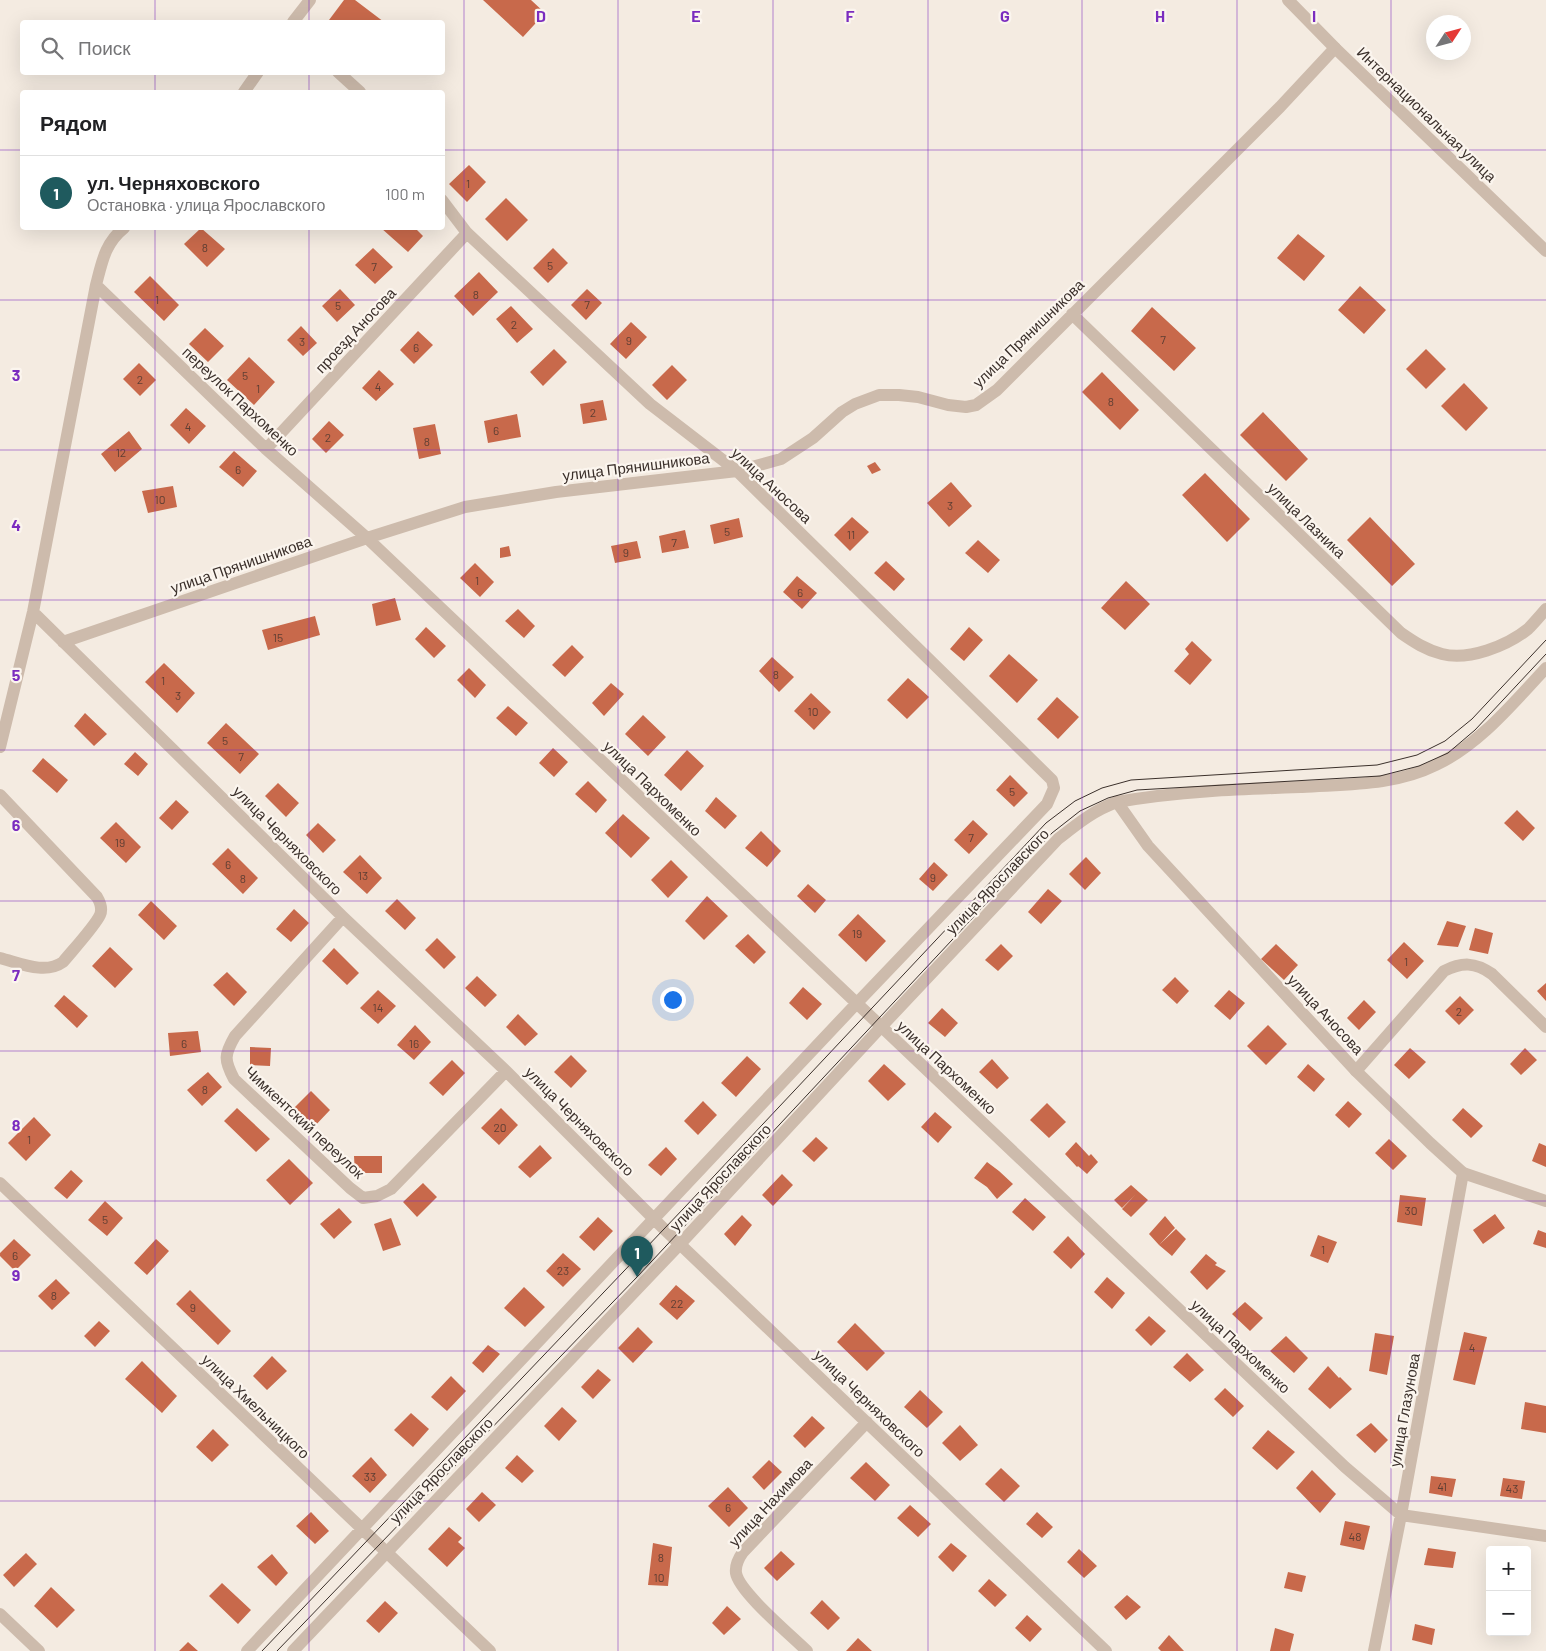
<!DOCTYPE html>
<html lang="ru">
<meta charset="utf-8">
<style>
body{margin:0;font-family:Barlow,sans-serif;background:#f2f2f2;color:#202124}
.controls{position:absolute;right:15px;bottom:15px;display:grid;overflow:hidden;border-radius:5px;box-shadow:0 5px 20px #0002}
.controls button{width:45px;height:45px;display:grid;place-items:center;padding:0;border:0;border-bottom:1px solid #e0e0e0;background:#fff;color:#202124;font:25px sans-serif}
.compass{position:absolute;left:1426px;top:15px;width:45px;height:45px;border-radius:50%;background:#fff;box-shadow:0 5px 20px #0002;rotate:54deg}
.you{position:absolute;left:672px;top:999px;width:18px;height:18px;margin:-12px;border:4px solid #fff;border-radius:50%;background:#1a73e8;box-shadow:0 0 0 8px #1a73e833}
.badge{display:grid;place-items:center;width:32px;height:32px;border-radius:50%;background:#1f5a5e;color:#fff;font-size:16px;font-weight:700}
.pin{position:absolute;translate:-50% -41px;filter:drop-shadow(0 1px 2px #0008)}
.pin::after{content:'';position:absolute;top:26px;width:18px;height:15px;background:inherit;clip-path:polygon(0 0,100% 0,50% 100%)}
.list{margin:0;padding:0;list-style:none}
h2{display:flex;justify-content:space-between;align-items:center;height:65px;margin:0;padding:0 20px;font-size:21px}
h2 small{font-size:16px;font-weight:400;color:#757577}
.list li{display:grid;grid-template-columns:32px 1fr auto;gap:15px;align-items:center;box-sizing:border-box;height:75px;padding:0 20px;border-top:1px solid #e0e0e0}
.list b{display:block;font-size:19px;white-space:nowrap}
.list p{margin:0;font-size:16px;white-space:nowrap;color:#757577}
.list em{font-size:16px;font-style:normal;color:#757577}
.icon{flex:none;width:28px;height:28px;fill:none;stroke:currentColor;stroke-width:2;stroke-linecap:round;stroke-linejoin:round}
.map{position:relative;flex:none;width:1546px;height:1651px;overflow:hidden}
.search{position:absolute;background:#fff;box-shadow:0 5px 20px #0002;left:20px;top:20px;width:425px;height:55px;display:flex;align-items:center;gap:12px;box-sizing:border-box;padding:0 18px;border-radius:5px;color:#757577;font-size:19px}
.panel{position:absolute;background:#fff;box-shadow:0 5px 20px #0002;left:20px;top:90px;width:425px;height:140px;border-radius:5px}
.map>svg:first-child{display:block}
.building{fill:#c8694b}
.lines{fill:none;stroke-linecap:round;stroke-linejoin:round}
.minor{stroke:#cdbbac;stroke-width:12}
.tertiary{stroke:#cdbbac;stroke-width:12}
.tram{stroke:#3b302b;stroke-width:1}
.grid{fill:none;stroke:#7b2cbf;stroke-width:1;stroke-opacity:0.55}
.labels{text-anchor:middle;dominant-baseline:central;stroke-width:4.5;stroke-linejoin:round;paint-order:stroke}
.number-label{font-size:12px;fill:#5e3e33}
.street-label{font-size:15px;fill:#3b302b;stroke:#fbf5ee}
.grid-label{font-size:16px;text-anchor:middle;font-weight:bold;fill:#7b2cbf;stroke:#fbf5ee;stroke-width:4.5;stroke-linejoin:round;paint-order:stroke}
</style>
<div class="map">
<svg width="1546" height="1651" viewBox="0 0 1546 1651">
<rect width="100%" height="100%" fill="#f4ebe1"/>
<!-- building -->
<path class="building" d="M344,0H355L384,22H333L329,20Z
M483,0H531L545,13L523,37Z
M469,165L486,182L467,202L449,184Z
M506,198L528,220L507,241L485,219Z
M201,228L225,249L207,267L184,244Z
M381,228H415L423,236L408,252Z
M1298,234L1325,256L1304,281L1277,258Z
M373,248L393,267L375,284L355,265Z
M553,248L568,263L548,283L533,268Z
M479,272L498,292L473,316L454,296Z
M150,276L179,305L164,321L134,292Z
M1360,286L1386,310L1364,334L1338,310Z
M340,289L355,305L337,322L322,306Z
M587,289L602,303L586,320L571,305Z
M511,306L533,329L517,343L496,319Z
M1152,307L1196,348L1174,371L1131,331Z
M631,322L647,337L626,359L610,344Z
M301,326L317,343L303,356L287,340Z
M205,328L224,346L208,362L189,344Z
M418,331L433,345L414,364L400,350Z
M554,349L567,362L543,386L530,372Z
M1426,349L1446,369L1426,389L1406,369Z
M249,357L275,382L254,405L227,380Z
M139,363L156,380L140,396L123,379Z
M672,365L687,380L667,400L652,385Z
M379,370L394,384L376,401L362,388Z
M1102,372L1139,410L1120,430L1082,392Z
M1464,383L1488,408L1466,431L1441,406Z
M603,400L607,420L583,424L580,404Z
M186,408L206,426L189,444L170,425Z
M1263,412L1308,459L1286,481L1240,435Z
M517,414L521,437L488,443L484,421Z
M329,421L344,435L326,453L312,439Z
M435,424L441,454L419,459L413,428Z
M129,431L142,449L115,472L101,454Z
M234,451L257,471L243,487L219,467Z
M875,462L881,470L872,474L867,466Z
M1205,473L1250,519L1227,542L1182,495Z
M951,482L972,506L949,527L927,503Z
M173,486L177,507L148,513L142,491Z
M852,517L869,532L850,551L834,535Z
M1370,517L1415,564L1392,586L1347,540Z
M739,518L743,537L714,544L710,525Z
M685,530L689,548L662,553L659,536Z
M978,540L1000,560L988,573L965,553Z
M637,541L641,558L615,563L611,546Z
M509,546L511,556L500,558V548Z
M886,561L905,579L894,591L874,573Z
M475,563L494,582L480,597L460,578Z
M797,576L817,593L802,609L783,592Z
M1126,581L1150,604L1125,630L1101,608Z
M395,598L401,620L376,626L372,604Z
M518,609L535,626L524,638L505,621Z
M315,616L320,635L268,650L262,630Z
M426,627L446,646L434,658L415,639Z
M969,627L983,640L964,661L950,649Z
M1192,641L1212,660L1190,685L1174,671L1189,654L1185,649Z
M572,645L584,657L565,677L552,665Z
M1009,654L1038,680L1017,703L989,676Z
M772,657L794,677L779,692L759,671Z
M164,663L195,693L177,713L145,682Z
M469,668L486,685L475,698L457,680Z
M908,678L929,697L907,719L887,700Z
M611,683L624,694L604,716L592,703Z
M811,693L831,712L814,730L794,711Z
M1057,697L1079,717L1058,739L1037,719Z
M508,706L528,723L516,736L496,718Z
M85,713L107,734L94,746L74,726Z
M643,715L666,737L648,756L625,734Z
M226,723L259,754L240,774L207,743Z
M553,748L568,762L554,777L539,763Z
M687,750L704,766L681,791L664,775Z
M135,752L148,764L138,776L124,764Z
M43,758L68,780L57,793L32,771Z
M1010,775L1028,793L1014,807L996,790Z
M588,781L607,800L596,813L575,794Z
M278,783L299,803L286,817L265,796Z
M716,797L737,816L725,829L705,811Z
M176,800L189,812L172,830L159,818Z
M1517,810L1535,828L1523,841L1504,823Z
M623,814L650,838L631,858L605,833Z
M973,820L988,834L969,854L954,840Z
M116,822L141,847L126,863L100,838Z
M318,823L336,840L323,853L306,835Z
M761,831L781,851L767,867L745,848Z
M228,848L258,878L243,894L212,864Z
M360,855L382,878L367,894L343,872Z
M1086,857L1101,873L1085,890L1069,874Z
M671,860L688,877L668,898L651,880Z
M934,862L948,875L933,891L919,879Z
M808,884L826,900L815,913L797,896Z
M1048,889L1062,901L1041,924L1028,912Z
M707,896L728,916L704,940L685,921Z
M397,899L416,918L405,930L385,911Z
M151,901L177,926L164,940L138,915Z
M294,909L309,923L291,942L276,929Z
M858,914L886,941L866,962L838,935Z
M1447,921L1466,926L1458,947L1437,945Z
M1475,928L1493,933L1488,954L1469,950Z
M748,934L766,952L754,964L735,946Z
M437,938L456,957L444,969L425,950Z
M1404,942L1424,961L1407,979L1387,960Z
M1001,944L1013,956L998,971L985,960Z
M1276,944L1298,965L1284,980L1261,959Z
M110,947L133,969L115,988L92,966Z
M334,948L359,973L347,985L322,961Z
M227,972L247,992L234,1006L213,985Z
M477,976L497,995L485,1007L465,988Z
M1175,977L1189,991L1177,1004L1162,990Z
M1546,983V1001L1537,991Z
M803,987L822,1004L807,1020L789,1003Z
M378,990L396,1006L378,1024L360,1008Z
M1229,990L1245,1003L1230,1020L1214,1006Z
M64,995L88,1016L77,1028L54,1006Z
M1460,996L1474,1010L1459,1025L1445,1011Z
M1364,1000L1376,1012L1359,1030L1347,1018Z
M942,1008L958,1023L945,1037L928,1023Z
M518,1014L538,1034L525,1046L506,1027Z
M415,1025L431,1042L414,1060L397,1045Z
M1268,1025L1287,1044L1266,1065L1247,1046Z
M198,1031L201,1052L170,1056L168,1033Z
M250,1047L271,1048L270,1066L250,1065Z
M1410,1048L1426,1062L1409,1079L1394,1065Z
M1525,1048L1537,1060L1521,1075L1510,1064Z
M571,1055L587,1071L571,1088L554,1072Z
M747,1056L761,1069L736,1097L721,1083Z
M992,1059L1009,1078L997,1089L979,1072Z
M452,1060L465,1073L443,1096L429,1083Z
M884,1064L906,1084L888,1101L868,1081Z
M1308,1064L1325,1079L1314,1092L1297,1077Z
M208,1072L222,1087L202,1106L187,1090Z
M311,1091L330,1110L312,1129L292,1110Z
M703,1101L717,1115L698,1135L684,1121Z
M1348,1101L1362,1114L1349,1128L1335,1115Z
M1047,1103L1066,1122L1049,1138L1030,1120Z
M237,1108L270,1139L256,1152L224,1121Z
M501,1108L518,1125L499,1145L481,1128Z
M1463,1108L1483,1126L1471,1138L1452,1120Z
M935,1112L952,1127L938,1143L921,1127Z
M34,1117L51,1135L26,1161L8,1143Z
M816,1137L828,1148L814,1162L802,1151Z
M1389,1139L1407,1156L1393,1170L1375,1153Z
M1076,1142L1089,1156L1091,1154L1098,1162L1087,1174L1078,1166L1084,1161L1077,1167L1065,1154Z
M1539,1143L1546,1146V1167L1532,1161Z
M540,1145L552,1158L530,1178L518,1167Z
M666,1147L677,1159L661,1176L648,1165Z
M354,1156H382V1173H355Z
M289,1159L313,1183L290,1205L266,1180Z
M987,1162L999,1171L1013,1184L997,1199L987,1187L974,1178Z
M71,1170L83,1181L67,1199L54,1188Z
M782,1174L793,1185L773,1206L762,1195Z
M423,1183L437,1197L417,1217L403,1202Z
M1131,1185L1148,1200L1131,1217L1122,1209L1135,1195L1122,1208L1114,1200Z
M1400,1195L1426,1198L1422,1226L1397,1222Z
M1025,1198L1046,1217L1033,1231L1012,1212Z
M105,1201L123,1218L107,1236L88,1220Z
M339,1208L352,1222L334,1239L320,1224Z
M1495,1214L1505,1228L1483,1244L1473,1230Z
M742,1215L752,1225L735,1246L724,1234Z
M1165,1216L1175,1228L1159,1245L1149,1234Z
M598,1217L613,1231L594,1251L579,1237Z
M391,1218L401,1245L383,1251L374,1224Z
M1176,1229L1186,1239L1172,1256L1159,1245Z
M1538,1230L1546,1233V1248L1533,1244Z
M1318,1235L1337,1242L1328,1263L1310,1256Z
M1068,1236L1085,1254L1071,1269L1053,1252Z
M14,1239L31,1255L15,1271L0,1256V1253Z
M156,1239L169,1251L147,1275L134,1263Z
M563,1253L581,1269L563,1287L546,1271Z
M1206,1254L1217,1263L1215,1265L1226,1271L1207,1290L1190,1272Z
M1107,1277L1125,1293L1112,1309L1094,1292Z
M56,1279L70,1293L52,1310L38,1296Z
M676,1285L695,1301L677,1320L659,1304Z
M524,1287L545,1307L525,1327L504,1308Z
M190,1290L231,1331L218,1345L176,1304Z
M1245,1302L1263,1318L1250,1331L1232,1314Z
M1149,1316L1166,1331L1151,1346L1135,1330Z
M99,1321L110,1331L95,1347L84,1336Z
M855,1323L885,1353L867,1371L837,1342Z
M638,1327L653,1342L633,1363L618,1348Z
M1464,1332L1487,1337L1475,1385L1453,1380Z
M1375,1333L1394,1336L1387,1375L1369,1371Z
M1286,1336L1308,1358L1294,1373L1270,1351Z
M488,1345L500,1354L483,1373L472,1363Z
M1187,1353L1204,1370L1190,1382L1173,1367Z
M272,1356L287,1371L267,1390L253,1376Z
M142,1361L177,1396L162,1413L125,1379Z
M1328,1366L1339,1378L1340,1377L1352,1389L1330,1409L1308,1389Z
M598,1369L611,1380L593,1399L581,1387Z
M451,1376L466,1391L447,1411L431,1397Z
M1225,1388L1244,1406L1233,1417L1214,1399Z
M920,1390L943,1412L927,1428L904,1407Z
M1525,1402L1546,1406V1433L1521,1429Z
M562,1407L577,1421L559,1441L544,1426Z
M411,1413L429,1429L413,1447L394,1430Z
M812,1416L825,1428L805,1448L793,1436Z
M1371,1423L1388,1440L1375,1453L1356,1435Z
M960,1425L978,1445L960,1461L942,1443Z
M213,1429L229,1445L212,1462L196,1447Z
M1268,1430L1295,1452L1277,1470L1252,1448Z
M517,1455L534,1471L522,1483L505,1468Z
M371,1457L387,1475L370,1493L352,1476Z
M769,1460L782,1472L764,1490L752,1477Z
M866,1462L890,1485L875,1501L850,1478Z
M1001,1468L1020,1486L1004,1502L985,1484Z
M1312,1470L1336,1494L1320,1513L1296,1488Z
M1431,1476L1456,1479L1452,1497L1429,1493Z
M1503,1478L1525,1481L1522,1499L1500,1496Z
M728,1487L748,1508L729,1527L708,1506Z
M482,1492L496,1505L479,1522L466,1509Z
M910,1505L931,1524L918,1537L897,1518Z
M311,1512L329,1531L315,1544L296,1526Z
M1037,1512L1053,1527L1042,1538L1026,1524Z
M1345,1521L1370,1526L1364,1550L1340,1545Z
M449,1527L462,1538L458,1542L465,1548L447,1567L428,1549Z
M653,1543L672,1547L668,1586L648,1585Z
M951,1543L967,1556L953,1572L938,1557Z
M1428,1548L1456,1552L1453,1568L1424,1565Z
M1079,1549L1097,1566L1084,1578L1067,1562Z
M781,1551L795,1564L777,1581L764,1568Z
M26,1553L37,1564L14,1587L3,1575Z
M272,1554L288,1573L276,1586L257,1567Z
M1288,1572L1306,1576L1302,1592L1284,1588Z
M989,1579L1007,1595L995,1607L978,1591Z
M222,1583L251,1610L238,1624L209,1596Z
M51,1587L75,1610L57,1628L34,1606Z
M1127,1595L1141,1607L1126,1620L1114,1607Z
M822,1600L840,1618L828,1630L810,1613Z
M385,1601L398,1613L379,1633L366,1621Z
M727,1606L741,1619L724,1635L712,1623Z
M1027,1615L1042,1629L1030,1642L1015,1628Z
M1415,1624L1435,1629L1432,1645L1412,1640Z
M1275,1628L1294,1634L1290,1651H1270Z
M1169,1635L1184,1651H1161L1158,1648Z
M858,1638L872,1651H846Z
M188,1642L198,1651H179Z"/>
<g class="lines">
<!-- minor -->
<path class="minor" d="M293,22L310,0
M338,72L360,92
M244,92L258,72
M96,285L266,449L367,538L1345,1467L1401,1515L1546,1536
M1072,314L1401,633C1414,642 1426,650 1442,654C1468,661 1507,646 1528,629C1534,623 1540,616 1546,609
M266,449L467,233
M33,612L343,917L506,1071L664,1229L1106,1651
M63,642L367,538L465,507L556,492L737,471L781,459L813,438L842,412L855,404L879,395H899L918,397L948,405L966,407L976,405L997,390L1280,107L1335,48
M0,747L33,612L96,285C102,262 105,243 124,228
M0,795L97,897C100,902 103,908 100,915C95,926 72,951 63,962C45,975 20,963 0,958
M1117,802C1178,791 1241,789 1302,787C1348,784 1394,786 1436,765C1480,744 1513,703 1546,668
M343,917L235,1036C224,1055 224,1060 234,1079L350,1188L363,1198L377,1196L391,1189L506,1071
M1356,1071L1444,971C1462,962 1475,962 1492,974L1546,1027
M0,1183L490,1651
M0,1614L39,1651
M247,1651L856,1004L1047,804L1054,788L1052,780L737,471L650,404L467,233L442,200
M807,1651C792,1636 739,1592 736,1573C735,1565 738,1559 743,1552L867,1422
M1374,1651L1401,1515L1463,1173"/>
<!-- tertiary -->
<path class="tertiary" d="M1288,0L1335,48L1546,251
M293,1651L680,1244L881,1027L1058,839C1077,824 1094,810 1117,802L1148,846L1356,1071L1430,1143L1463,1173L1546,1201"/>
<!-- tram -->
<path class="tram" d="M262,1651L684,1208L1046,823L1075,801L1102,788L1131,780L1377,765L1417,755L1445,741L1472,719L1546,640
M277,1651L637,1277L1052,833L1080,811L1108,798L1137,790L1380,776L1419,766L1448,753L1475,730L1546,654"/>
</g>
<!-- grid -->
<path class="grid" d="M155,0V22M309,0V22M464,0V1651M618,0V1651M773,0V1651M928,0V1651M1082,0V1651M1237,0V1651M1391,0V1651M155,72V92M309,72V92M0,150H22M442,150H1546M155,228V1651M309,228V1651M0,300H1546M0,450H1546M0,600H1546M0,750H1546M0,901H1546M0,1051H1546M0,1201H1546M0,1351H1546M0,1501H1546"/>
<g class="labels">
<!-- number labels -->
<g class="number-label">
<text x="468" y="183">1</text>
<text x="205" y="247">8</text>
<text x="550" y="265">5</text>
<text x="374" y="266">7</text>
<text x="476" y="294">8</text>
<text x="157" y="299">1</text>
<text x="587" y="304">7</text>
<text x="338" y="305">5</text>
<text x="514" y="324">2</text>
<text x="1163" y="339">7</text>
<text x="629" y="340">9</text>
<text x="302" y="341">3</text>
<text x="416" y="347">6</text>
<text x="245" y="375">5</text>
<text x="140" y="379">2</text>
<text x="378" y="386">4</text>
<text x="258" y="388">1</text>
<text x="1111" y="401">8</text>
<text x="593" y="412">2</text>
<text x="188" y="426">4</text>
<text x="496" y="430">6</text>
<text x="328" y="437">2</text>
<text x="427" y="441">8</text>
<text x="121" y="452">12</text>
<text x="238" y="469">6</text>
<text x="160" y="499">10</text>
<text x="950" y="505">3</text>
<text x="727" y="531">5</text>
<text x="851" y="534">11</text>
<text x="674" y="542">7</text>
<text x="626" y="552">9</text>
<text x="477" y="580">1</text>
<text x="800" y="592">6</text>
<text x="278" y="637">15</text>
<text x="776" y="674">8</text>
<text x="163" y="680">1</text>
<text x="178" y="695">3</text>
<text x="813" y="711">10</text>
<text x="225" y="740">5</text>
<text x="241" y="756">7</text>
<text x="1012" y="791">5</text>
<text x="971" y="837">7</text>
<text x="120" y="842">19</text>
<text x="228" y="864">6</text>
<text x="363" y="875">13</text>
<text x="933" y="877">9</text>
<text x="243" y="878">8</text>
<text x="857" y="933">19</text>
<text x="1406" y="961">1</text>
<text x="378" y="1007">14</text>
<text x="1459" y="1011">2</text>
<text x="184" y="1043">6</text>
<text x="414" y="1043">16</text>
<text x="205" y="1089">8</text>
<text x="500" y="1127">20</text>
<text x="29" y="1139">1</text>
<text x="1411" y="1210">30</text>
<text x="105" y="1219">5</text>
<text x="1323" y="1249">1</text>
<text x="15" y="1255">6</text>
<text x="563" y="1270">23</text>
<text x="54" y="1295">8</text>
<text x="677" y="1303">22</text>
<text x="193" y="1307">9</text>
<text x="1472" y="1347">4</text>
<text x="370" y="1476">33</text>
<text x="1442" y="1486">41</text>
<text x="1512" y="1488">43</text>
<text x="728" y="1507">6</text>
<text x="1355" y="1536">48</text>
<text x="661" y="1557">8</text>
<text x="659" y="1577">10</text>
</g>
<!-- street labels -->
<g class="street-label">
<text transform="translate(1427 114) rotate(44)">Интернациональная улица</text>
<text transform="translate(355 330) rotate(-47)">проезд Аносова</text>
<text transform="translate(1028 333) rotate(-44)">улица Прянишникова</text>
<text transform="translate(241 401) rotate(43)">переулок Пархоменко</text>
<text transform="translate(636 466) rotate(-7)">улица Прянишникова</text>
<text transform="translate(772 485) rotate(43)">улица Аносова</text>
<text transform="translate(1307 520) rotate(44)">улица Лазника</text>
<text transform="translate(241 564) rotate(-19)">улица Прянишникова</text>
<text transform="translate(653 788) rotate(44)">улица Пархоменко</text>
<text transform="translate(288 840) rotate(45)">улица Черняховского</text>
<text transform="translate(997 881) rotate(-46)">улица Ярославского</text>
<text transform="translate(1326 1014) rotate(47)">улица Аносова</text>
<text transform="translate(947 1067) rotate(43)">улица Пархоменко</text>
<text transform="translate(580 1121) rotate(45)">улица Черняховского</text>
<text transform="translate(305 1122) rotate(43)">Чимкентский переулок</text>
<text transform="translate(720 1177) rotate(-47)">улица Ярославского</text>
<text transform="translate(1241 1346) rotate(43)">улица Пархоменко</text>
<text transform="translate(870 1403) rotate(44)">улица Черняховского</text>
<text transform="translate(256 1406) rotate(44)">улица Хмельницкого</text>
<text transform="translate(1404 1410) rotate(-80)">улица Глазунова</text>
<text transform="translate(441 1470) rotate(-46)">улица Ярославского</text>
<text transform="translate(770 1502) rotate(-47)">улица Нахимова</text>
</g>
</g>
<g class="grid-label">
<text x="541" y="22">D</text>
<text x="696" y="22">E</text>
<text x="850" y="22">F</text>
<text x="1005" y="22">G</text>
<text x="1160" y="22">H</text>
<text x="1314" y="22">I</text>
<text x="16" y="381">3</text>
<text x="16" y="531">4</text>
<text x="16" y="681">5</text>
<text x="16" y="831">6</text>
<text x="16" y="981">7</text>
<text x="16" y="1131">8</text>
<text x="16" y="1281">9</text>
</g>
</svg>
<div class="controls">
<button>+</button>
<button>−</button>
</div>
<svg class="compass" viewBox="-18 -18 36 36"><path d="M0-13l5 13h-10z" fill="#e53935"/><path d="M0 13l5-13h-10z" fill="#757577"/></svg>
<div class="you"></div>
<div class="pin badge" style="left:637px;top:1277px">1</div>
<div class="search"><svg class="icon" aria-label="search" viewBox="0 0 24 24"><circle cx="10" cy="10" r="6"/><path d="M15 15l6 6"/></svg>Поиск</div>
<section class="panel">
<h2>Рядом<small></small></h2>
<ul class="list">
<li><span class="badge">1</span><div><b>ул. Черняховского</b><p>Остановка · улица Ярославского</p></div><em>100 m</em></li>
</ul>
</section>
</div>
